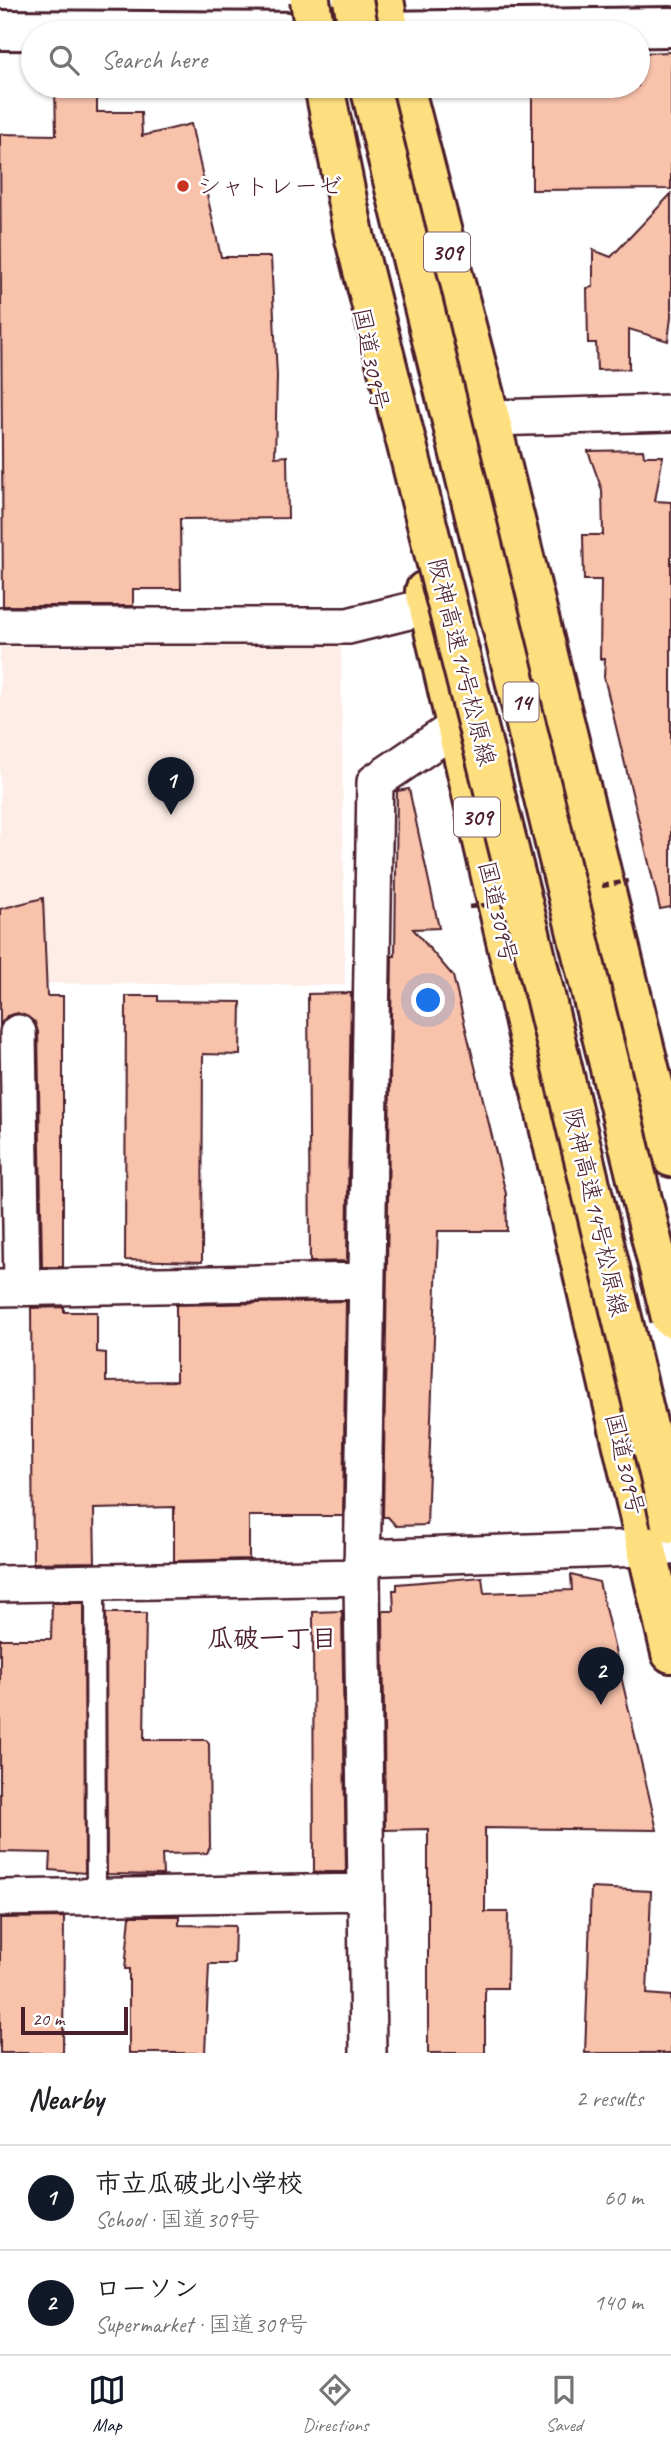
<!DOCTYPE html>
<meta charset="utf-8">
<style>
body{margin:0;font-family:Caveat,"Klee One",sans-serif;background:#f2f2f2;color:#202124}
.scale{position:absolute;left:21px;bottom:18px;width:107px;box-sizing:border-box;padding-left:7px;border:4px solid #4a1f2b;border-top:0;font-size:19px;line-height:24px;white-space:nowrap;color:#4a1f2b;-webkit-text-stroke:5px #fff;paint-order:stroke}
.you{position:absolute;left:429px;top:1001px;width:24px;height:24px;margin:-18px;border:5px solid #fff;border-radius:50%;background:#1a73e8;box-shadow:0 0 0 10px #1a73e833}
.badge{display:grid;place-items:center;width:46px;height:46px;border-radius:50%;background:#111827;color:#fff;font-size:23px;font-weight:700}
.pin{position:absolute;translate:-50% -58px;filter:drop-shadow(0 2px 4px #0008)}
.pin::after{content:'';position:absolute;top:37px;width:24px;height:21px;background:inherit;clip-path:polygon(0 0,100% 0,50% 100%)}
.list{margin:0;padding:0;list-style:none}
h2{display:flex;justify-content:space-between;align-items:center;height:91px;margin:0;padding:0 28px;font-size:30px}
h2 small{font-size:23px;font-weight:400;color:#757577}
.list li{display:grid;grid-template-columns:46px 1fr auto;gap:21px;align-items:center;box-sizing:border-box;height:105px;padding:0 28px;border-top:2px solid #e0e0e0}
.list b{display:block;font-size:26px;white-space:nowrap}
.list p{margin:0;font-size:23px;white-space:nowrap;color:#757577}
.list em{font-size:23px;font-style:normal;color:#757577}
.icon{flex:none;width:38px;height:38px;fill:none;stroke:currentColor;stroke-width:2;stroke-linecap:round;stroke-linejoin:round}
.map{position:relative;flex:none;width:671px;height:2053px;overflow:hidden}
.search{position:absolute;background:#fff;box-shadow:0 2px 5px #0004;left:21px;right:21px;top:21px;height:77px;display:flex;align-items:center;gap:18px;box-sizing:border-box;padding:0 24px;border-radius:38px;color:#757577;font-size:26px}
.sheet{height:301px;background:#fff}
nav{display:flex;justify-content:space-around;align-items:center;box-sizing:border-box;height:98px;border-top:2px solid #e0e0e0;background:#fff;font-size:19px;color:#757577}
nav a{display:grid;justify-items:center;gap:4px}
nav .on{color:#111827}
.map>svg:first-child{display:block}
.built{fill:#fdede6}
.building{fill:#f8c2ab;stroke:#4a1f2b;stroke-width:2}
.lines{fill:none;stroke-linecap:round;stroke-linejoin:round}
.lane-casing{stroke:#4a1f2b;stroke-width:23}
.street-casing{stroke:#4a1f2b;stroke-width:40}
.secondary-casing{stroke:#4a1f2b;stroke-width:44}
.highway-casing{stroke:#4a1f2b;stroke-width:44}
.lane{stroke:#fff;stroke-width:18}
.street{stroke:#fff;stroke-width:35}
.secondary{stroke:#fff;stroke-width:38}
.highway{stroke:#fedf80;stroke-width:38}
.highway-bridge-casing{stroke:#4a1f2b;stroke-width:44;stroke-linecap:butt}
.path-bridge{stroke:#4a1f2b;stroke-width:4.5;stroke-dasharray:7 5;stroke-linecap:butt}
.highway-bridge{stroke:#fedf80;stroke-width:38}
.poi-dot{fill:#c8321e;stroke:#fff;stroke-width:2.5}
.labels{text-anchor:middle;dominant-baseline:central;stroke-width:5;stroke-linejoin:round;paint-order:stroke}
.shield{fill:#fff;stroke:#80626b;stroke-width:2}
.shield-label{font-size:23px;font-weight:bold;fill:#4a1f2b}
.poi-label{font-size:24px;fill:#4a1f2b;stroke:#fff;text-anchor:start}
.street-label{font-size:24px;fill:#4a1f2b;stroke:#fff}
.neighbourhood-label{font-size:26px;font-weight:bold;fill:#4a1f2b;stroke:#fff}
</style>
<div class="map">
<svg width="671" height="2053" viewBox="0 0 671 2053">
<rect width="100%" height="100%" fill="#fff"/>
<filter id="ink" filterUnits="userSpaceOnUse"><feTurbulence type="fractalNoise" baseFrequency=".0143" numOctaves="2"/><feDisplacementMap in="SourceGraphic" scale="14" xChannelSelector="R" yChannelSelector="G"/><feConvolveMatrix kernelMatrix="1 2 1 2 8 2 1 2 1" color-interpolation-filters="sRGB"/></filter>
<g filter="url(#ink)">
<!-- built -->
<path class="built" d="M341,646L345,985L0,983V647Z"/>
<!-- building -->
<path class="building" d="M671,52V189L532,190V86H638V53Z
M55,86H97V112H141L142,136L191,124L221,257H271L277,376L275,457L287,456L288,518L180,519L181,589H133V606H3L0,134L56,135Z
M671,194V317L668,341L629,329V369L597,370L596,343H588L587,288L593,287V250L611,257Z
M643,450L644,456H663L655,501L671,502V907L660,909L604,677L605,659H600L601,580H584L583,535H603L602,490L588,451Z
M409,789L439,928L413,929L453,976L506,1194L507,1231H438L427,1525L396,1526L388,1517H383L392,956H395L397,791Z
M43,898L47,996H63V1267H42L38,1032L35,1022L18,1013L7,1016L0,1025V909Z
M351,993L347,1261L310,1262L308,994Z
M126,996H158V1001L241,1002L240,1055L203,1054L202,1262L125,1260Z
M346,1301L343,1516H249V1559L174,1561V1507L94,1509L95,1562L33,1563L31,1308L64,1307V1312H97V1352L106,1353V1382L176,1381V1305Z
M571,1575L599,1582L657,1830L485,1828V1912H508L507,1988H485V2053H428V1829L385,1830L383,1611H394L393,1590H397V1584L482,1577L484,1593L572,1590Z
M52,1603H84L85,1873L50,1870L51,1853L0,1852V1639H51Z
M342,1611L346,1872H314L313,1612Z
M106,1613H146L144,1740H206L209,1744L210,1847L207,1853L162,1854L163,1875L107,1874Z
M591,1888L651,1891L647,1994L671,1996V2053H585Z
M130,1916H179V1925L235,1926L234,1964H209L205,2053H129V1969H125Z
M64,1917L63,2053H0V1918Z"/>
<g class="lines">
<!-- lane casing -->
<g class="lane-casing">
<path id="lane" d="M95,1582L96,1897"/>
</g>
<!-- street casing -->
<g class="street-casing">
<path id="street" d="M490,418L671,413
M0,626H348L429,606
M18,1033L22,1288
M0,1288L364,1281
M362,1558L671,1547
M0,1584L362,1577
M0,1898L366,1892
M368,2053L362,1577L375,782L456,727"/>
</g>
<!-- secondary casing -->
<g class="secondary-casing">
<path id="secondary" d="M0,30L307,32L671,27"/>
</g>
<!-- highway casing -->
<g class="highway-casing">
<path id="highway" d="M384,0L390,33
M404,86L490,418L671,1157
M425,591L671,1653"/>
</g>
<!-- lane -->
<use href="#lane" class="lane"/>
<!-- street -->
<use href="#street" class="street"/>
<!-- secondary -->
<use href="#secondary" class="secondary"/>
<!-- highway -->
<use href="#highway" class="highway"/>
<!-- highway-bridge casing -->
<g class="highway-bridge-casing">
<path id="highway-bridge" d="M310,0L315,33
M353,0L359,33
M324,86L355,239L529,929L671,1523
M370,86L671,1318"/>
</g>
<!-- path-bridge -->
<path class="path-bridge" d="M602,886L628,881
M469,907L486,905"/>
<!-- highway-bridge -->
<use href="#highway-bridge" class="highway-bridge"/>
</g>
</g>
<!-- markers -->
<circle class="poi-dot" cx="183" cy="186" r="7"/>
<g class="labels">
<!-- shield labels -->
<g class="shield">
<rect x="424" y="232.5" width="46" height="39" rx="5"/>
<rect x="503.5" y="682.5" width="35" height="39" rx="5"/>
<rect x="454" y="797.5" width="46" height="39" rx="5"/>
</g>
<g class="shield-label">
<text x="447" y="252">309</text>
<text x="521" y="702">14</text>
<text x="477" y="817">309</text>
</g>
<!-- poi labels -->
<g class="poi-label">
<text x="197" y="186">シャトレーゼ</text>
</g>
<!-- street labels -->
<g class="street-label">
<text transform="translate(371 359) rotate(79)">国道309号</text>
<text transform="translate(462 662) rotate(76)">阪神高速14号松原線</text>
<text transform="translate(498 912) rotate(77)">国道309号</text>
<text transform="translate(596 1212) rotate(77)">阪神高速14号松原線</text>
<text transform="translate(625 1464) rotate(77)">国道309号</text>
</g>
<!-- neighbourhood labels -->
<g class="neighbourhood-label">
<text x="272" y="1638">瓜破一丁目</text>
</g>
</g>
</svg>
<div class="scale">20 m</div>
<div class="you"></div>
<div class="pin badge" style="left:171px;top:815px">1</div>
<div class="pin badge" style="left:601px;top:1705px">2</div>
<div class="search"><svg class="icon" aria-label="search" viewBox="0 0 24 24"><circle cx="10" cy="10" r="6"/><path d="M15 15l6 6"/></svg>Search here</div>
</div>
<section class="sheet">
<h2>Nearby<small>2 results</small></h2>
<ul class="list">
<li><span class="badge">1</span><div><b>市立瓜破北小学校</b><p>School · 国道309号</p></div><em>60 m</em></li>
<li><span class="badge">2</span><div><b>ローソン</b><p>Supermarket · 国道309号</p></div><em>140 m</em></li>
</ul>
</section>
<nav>
<a class="on"><svg class="icon" aria-label="map" viewBox="0 0 24 24"><path d="M3 6l6-2 6 2 6-2v14l-6 2-6-2-6 2zM9 4v14M15 6v14"/></svg>Map</a>
<a><svg class="icon" aria-label="directions" viewBox="0 0 24 24"><path d="M12 3l9 9-9 9-9-9zM9 14v-3h6M13 9l2 2-2 2"/></svg>Directions</a>
<a><svg class="icon" aria-label="saved" viewBox="0 0 24 24"><path d="M7 4h10v16l-5-4-5 4z"/></svg>Saved</a>
</nav>
